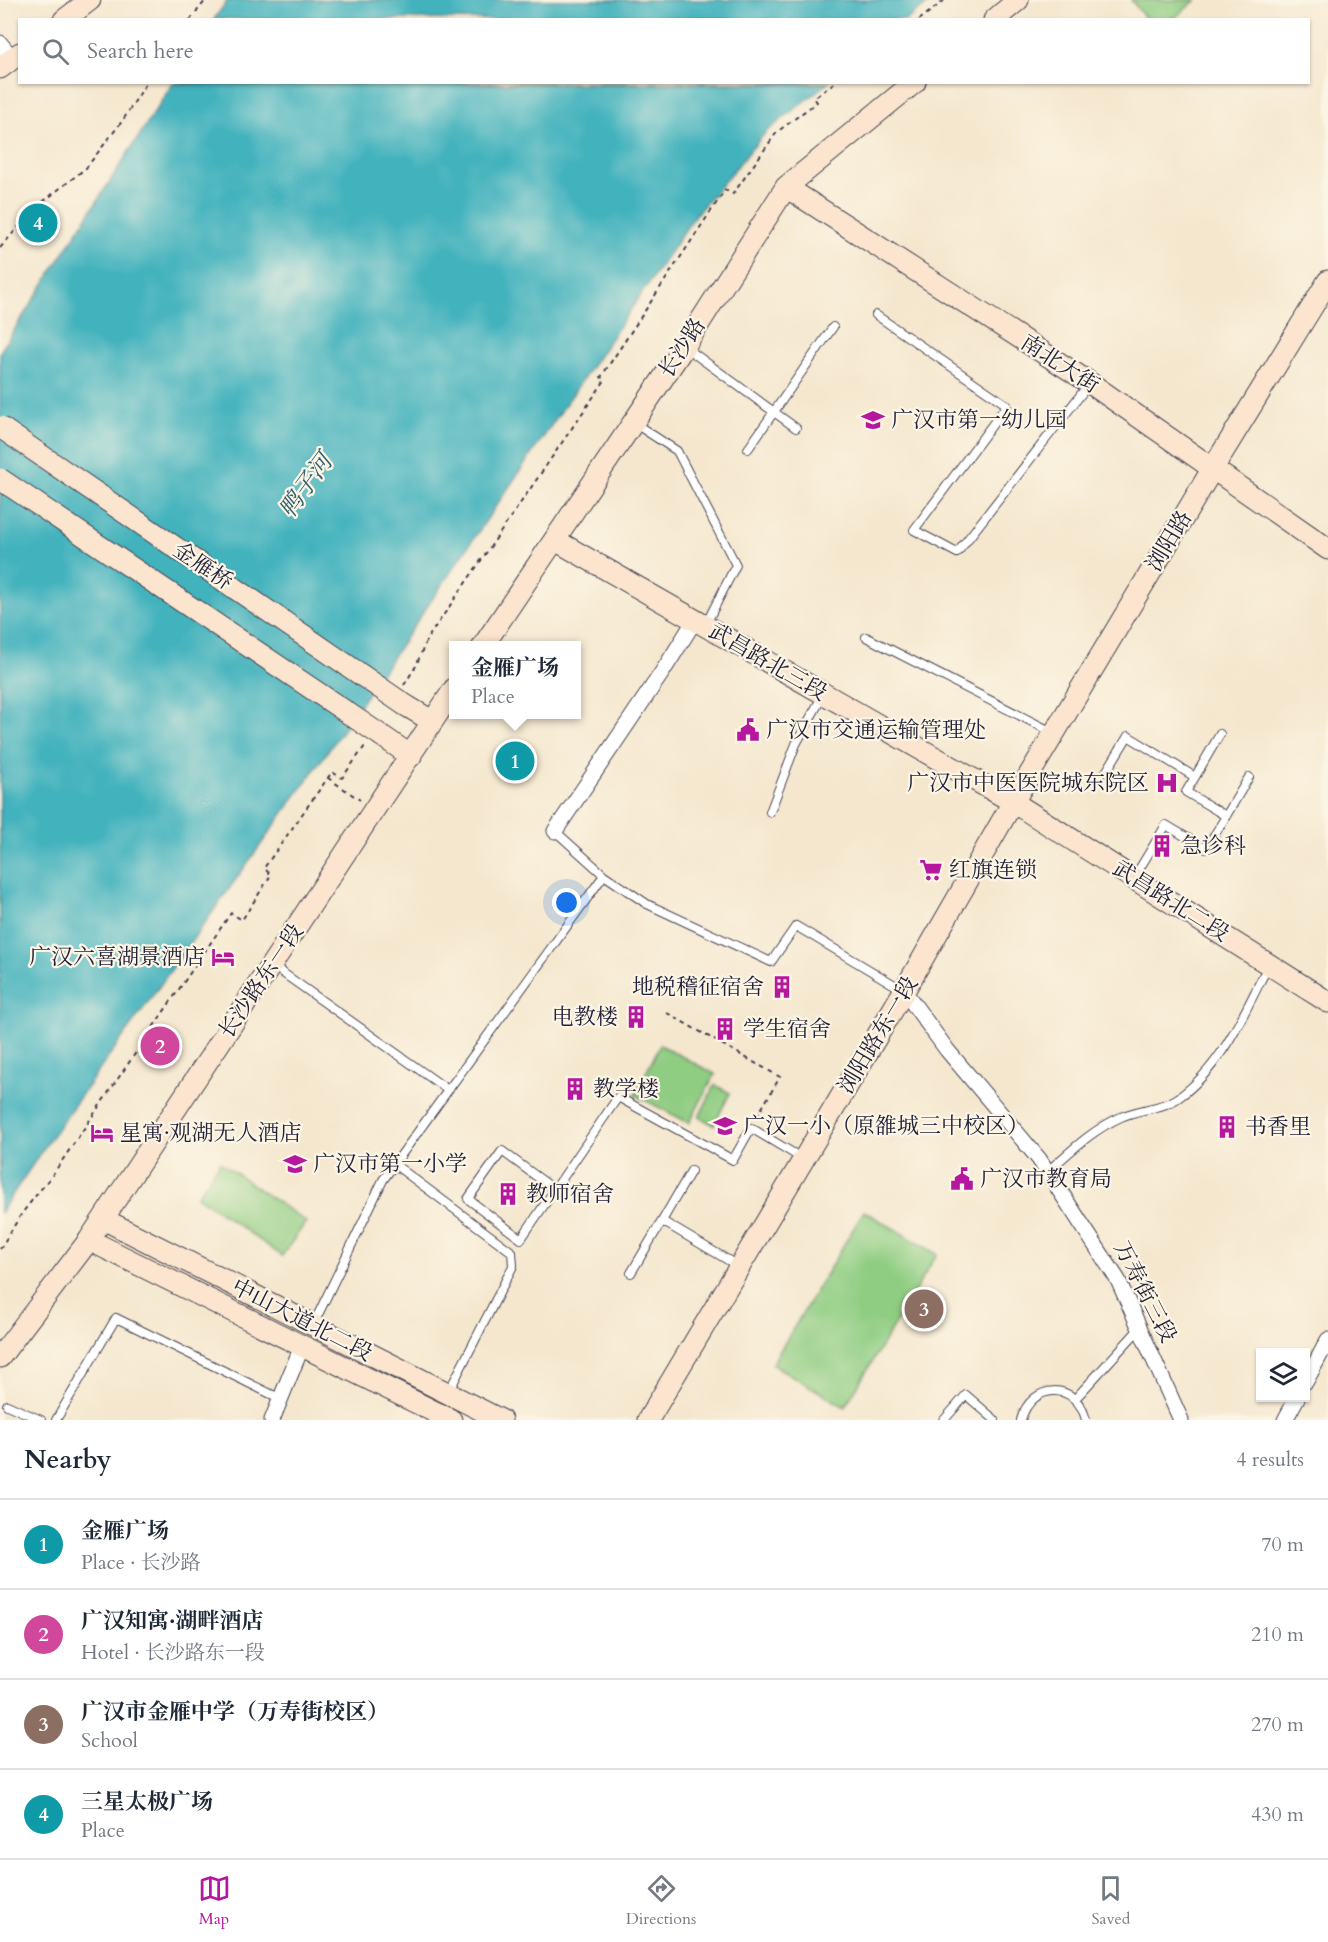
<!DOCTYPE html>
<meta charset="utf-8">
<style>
body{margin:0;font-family:Cardo,"Noto Serif SC",serif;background:#f2f2f3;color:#1f2937}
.controls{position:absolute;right:18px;bottom:18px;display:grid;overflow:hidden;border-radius:0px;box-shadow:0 2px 4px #0004}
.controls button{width:54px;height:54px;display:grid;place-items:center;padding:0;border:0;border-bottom:2px solid #e0e1e3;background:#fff;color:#1f2937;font:30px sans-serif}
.you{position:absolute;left:567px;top:903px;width:21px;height:21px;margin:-15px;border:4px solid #fff;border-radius:50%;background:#1a73e8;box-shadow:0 0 0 9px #1a73e833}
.badge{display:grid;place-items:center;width:39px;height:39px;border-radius:50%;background:#b5179e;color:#fff;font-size:20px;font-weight:700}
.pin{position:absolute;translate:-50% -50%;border:3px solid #fff;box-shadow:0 2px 6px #0006}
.popup{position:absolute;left:449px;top:641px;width:132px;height:78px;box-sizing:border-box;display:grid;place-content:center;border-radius:0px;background:#fff;filter:drop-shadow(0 2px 4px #0005);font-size:20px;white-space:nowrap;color:#747a83}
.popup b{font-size:22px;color:#1f2937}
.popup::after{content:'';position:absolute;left:50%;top:100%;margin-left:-12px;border:12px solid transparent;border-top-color:#fff}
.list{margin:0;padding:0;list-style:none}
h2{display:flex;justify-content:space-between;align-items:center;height:78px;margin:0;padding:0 24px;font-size:26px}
h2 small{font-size:20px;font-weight:400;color:#747a83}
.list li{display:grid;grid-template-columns:39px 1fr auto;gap:18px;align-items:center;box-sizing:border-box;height:90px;padding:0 24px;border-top:2px solid #e0e1e3}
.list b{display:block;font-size:22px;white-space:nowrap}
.list p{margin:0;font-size:20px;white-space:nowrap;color:#747a83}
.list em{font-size:20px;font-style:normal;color:#747a83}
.icon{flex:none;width:33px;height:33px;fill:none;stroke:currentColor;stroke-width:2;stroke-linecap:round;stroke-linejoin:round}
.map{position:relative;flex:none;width:1328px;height:1420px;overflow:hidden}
.search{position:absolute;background:#fff;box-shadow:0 2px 4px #0004;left:18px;right:18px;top:18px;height:66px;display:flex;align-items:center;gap:15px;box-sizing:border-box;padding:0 21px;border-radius:0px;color:#747a83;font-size:22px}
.sheet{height:438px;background:#fff}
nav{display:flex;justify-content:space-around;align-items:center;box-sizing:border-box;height:84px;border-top:2px solid #e0e1e3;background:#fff;font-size:16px;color:#747a83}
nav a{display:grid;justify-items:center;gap:3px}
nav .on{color:#b5179e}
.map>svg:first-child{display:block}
.green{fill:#8fcd82;stroke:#58785e;stroke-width:1.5}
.water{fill:#42b2bd;stroke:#326a7c;stroke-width:1.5}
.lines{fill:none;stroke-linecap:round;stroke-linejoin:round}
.lane-casing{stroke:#424051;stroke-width:10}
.street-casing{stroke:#424051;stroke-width:17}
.secondary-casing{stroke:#424051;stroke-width:23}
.path{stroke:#424051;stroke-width:2;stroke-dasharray:4.5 4.5;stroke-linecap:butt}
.lane{stroke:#fff;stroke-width:8}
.street{stroke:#fff;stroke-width:15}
.secondary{stroke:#fbe5cf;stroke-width:21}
.secondary-bridge-casing{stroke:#424051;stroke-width:23;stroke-linecap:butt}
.secondary-bridge{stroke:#fbe5cf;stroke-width:21}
.labels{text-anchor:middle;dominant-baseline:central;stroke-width:4.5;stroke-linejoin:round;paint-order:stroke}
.street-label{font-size:22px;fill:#22223b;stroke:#fcf5e5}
.poi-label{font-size:22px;fill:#22223b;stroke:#fcf5e5;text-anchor:start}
.water-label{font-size:24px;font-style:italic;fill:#2f5c6f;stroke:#fcf5e5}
</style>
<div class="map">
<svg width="1328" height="1420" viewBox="0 0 1328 1420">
<rect width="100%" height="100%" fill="#fcf5e5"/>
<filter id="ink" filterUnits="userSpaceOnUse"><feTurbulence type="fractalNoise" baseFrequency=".0167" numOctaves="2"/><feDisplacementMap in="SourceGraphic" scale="12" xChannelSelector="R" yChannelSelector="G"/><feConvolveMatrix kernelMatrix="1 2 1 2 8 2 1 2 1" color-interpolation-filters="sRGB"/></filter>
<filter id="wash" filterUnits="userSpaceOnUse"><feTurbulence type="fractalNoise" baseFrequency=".008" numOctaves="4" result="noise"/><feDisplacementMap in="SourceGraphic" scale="24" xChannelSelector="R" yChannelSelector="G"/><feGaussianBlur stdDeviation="1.35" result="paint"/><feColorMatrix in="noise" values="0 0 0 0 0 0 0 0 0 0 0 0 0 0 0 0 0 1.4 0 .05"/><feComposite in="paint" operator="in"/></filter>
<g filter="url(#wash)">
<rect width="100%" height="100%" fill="#f5e7ce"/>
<!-- green -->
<path class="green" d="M1131,0H1196L1173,19L1147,20Z
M660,1045L715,1074L689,1123L635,1095Z
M715,1085L730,1093L714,1125L699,1117Z
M220,1162L306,1222L282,1256L197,1196Z
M864,1211L937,1254L845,1407L772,1364Z"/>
<!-- water -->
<path class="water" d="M228,0H933L906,20L214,19Z
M173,83H828L766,132L694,217L333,744L52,1136L0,1213V352Z"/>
</g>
<g filter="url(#ink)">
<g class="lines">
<!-- lane casing -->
<g class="lane-casing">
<path id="lane" d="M876,315L1007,405L914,530L957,553L1089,384
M685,347L796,428
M634,423L677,451L736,565L706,624
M748,449L833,327
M866,637L1054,733
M1195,777L1220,734
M1131,788L1106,772L1128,736L1195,777L1186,792L1226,816L1206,849L1166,825L1135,876
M770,812L796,744L823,695
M1226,816L1249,777
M555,831L604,875L647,904L771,962L796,926L903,990
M273,966L448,1090
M394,1164L512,1252L513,1266L449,1391
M1047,1172C1071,1151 1092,1130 1121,1117C1138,1109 1162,1109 1178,1098C1222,1067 1244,1013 1268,966
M555,1190L502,1151L468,1199L521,1239L618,1097L733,1160L751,1128L803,1159
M662,1221L691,1171
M631,1273L662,1221L738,1266
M314,1323L383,1180L604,875
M1075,1399L1140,1328
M7,1405L41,1420
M56,1420L116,1318L281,1399
M944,1420L966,1395L995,1420
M1021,1420C1031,1382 1077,1381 1086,1420"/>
</g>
<!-- street casing -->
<g class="street-casing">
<path id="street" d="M0,43L12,58
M555,831L663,671L695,620
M904,991L947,1050L1039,1159L1118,1280L1181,1420
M1306,1381L1328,1340
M272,1420L302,1346
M1285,1420L1297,1398"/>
</g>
<!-- secondary casing -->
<g class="secondary-casing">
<path id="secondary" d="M64,20L90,0
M994,20L1018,0
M0,68L20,53
M786,187L1090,383L1328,549
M555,540L1013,802L1328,1002
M483,646L684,347L786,187L915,82
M405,705L432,721
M382,736L411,756
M103,1219L501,1420
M89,1240L451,1420
M0,1357L89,1240L454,689
M648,1420L904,991L1013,802L1213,468L1328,281"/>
</g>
<!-- path -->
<path class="path" d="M190,20L206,0
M919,20L945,0
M0,248L35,208L86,168L123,120L147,82
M404,685L416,666L427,639L605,380L601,377L725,190L733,194L777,132L817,102L814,98L835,82
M328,778L360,800
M667,1013L780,1077L755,1120
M0,1249L22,1213L53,1174L231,913L242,920L271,875L264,868L332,772L342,778L365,746"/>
<!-- lane -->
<use href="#lane" class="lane"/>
<!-- street -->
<use href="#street" class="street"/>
<!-- secondary -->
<use href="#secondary" class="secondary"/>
<!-- secondary-bridge casing -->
<g class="secondary-bridge-casing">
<path id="secondary-bridge" d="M0,427L405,705
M0,479L382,736"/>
</g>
<!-- secondary-bridge -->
<use href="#secondary-bridge" class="secondary-bridge"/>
</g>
</g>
<!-- icons -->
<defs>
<g id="school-bare" transform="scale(1.8)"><path d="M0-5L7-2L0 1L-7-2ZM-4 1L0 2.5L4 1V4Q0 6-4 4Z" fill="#b5179e" stroke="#fcf5e5" stroke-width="2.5" paint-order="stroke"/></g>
<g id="civic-bare" transform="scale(1.8)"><path d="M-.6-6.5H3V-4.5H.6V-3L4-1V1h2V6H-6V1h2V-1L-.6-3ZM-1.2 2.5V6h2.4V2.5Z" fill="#b5179e" stroke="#fcf5e5" stroke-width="2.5" paint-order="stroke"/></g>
<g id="hospital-bare" transform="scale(1.8)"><path d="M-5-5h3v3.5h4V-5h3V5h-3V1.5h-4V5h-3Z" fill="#b5179e" stroke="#fcf5e5" stroke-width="2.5" paint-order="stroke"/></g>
<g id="building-bare" transform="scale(1.8)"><path d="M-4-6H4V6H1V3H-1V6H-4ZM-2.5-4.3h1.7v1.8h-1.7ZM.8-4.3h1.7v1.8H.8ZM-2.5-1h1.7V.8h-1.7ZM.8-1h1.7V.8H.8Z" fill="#b5179e" stroke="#fcf5e5" stroke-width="2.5" paint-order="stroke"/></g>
<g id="supermarket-bare" transform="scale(1.8)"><path d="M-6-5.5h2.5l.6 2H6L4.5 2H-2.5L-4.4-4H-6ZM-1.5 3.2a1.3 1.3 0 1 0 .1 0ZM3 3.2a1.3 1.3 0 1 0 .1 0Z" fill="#b5179e" stroke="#fcf5e5" stroke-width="2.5" paint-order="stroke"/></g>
<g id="hotel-bare" transform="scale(1.8)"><path d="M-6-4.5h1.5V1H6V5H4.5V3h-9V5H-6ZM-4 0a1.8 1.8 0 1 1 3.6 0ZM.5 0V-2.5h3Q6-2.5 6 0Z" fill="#b5179e" stroke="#fcf5e5" stroke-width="2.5" paint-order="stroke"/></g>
</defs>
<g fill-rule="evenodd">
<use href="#school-bare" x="873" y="420"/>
<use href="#civic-bare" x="748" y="730"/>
<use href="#hospital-bare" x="1167" y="783"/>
<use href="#building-bare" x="1162" y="846"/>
<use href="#supermarket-bare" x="931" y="870"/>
<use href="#hotel-bare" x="223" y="957"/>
<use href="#building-bare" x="782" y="987"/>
<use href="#building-bare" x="636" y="1017"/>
<use href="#building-bare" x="725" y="1029"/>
<use href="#building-bare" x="575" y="1089"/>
<use href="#school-bare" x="725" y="1126"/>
<use href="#building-bare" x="1227" y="1127"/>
<use href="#hotel-bare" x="102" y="1133"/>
<use href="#school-bare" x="295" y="1164"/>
<use href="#civic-bare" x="962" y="1179"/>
<use href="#building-bare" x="508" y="1194"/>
</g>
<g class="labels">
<!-- street labels -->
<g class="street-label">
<text transform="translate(682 348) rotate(-57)">长沙路</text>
<text transform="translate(1060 364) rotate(33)">南北大街</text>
<text transform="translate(1169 541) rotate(-59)">浏阳路</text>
<text transform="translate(203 566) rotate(34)">金雁桥</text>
<text transform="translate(768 662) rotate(30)">武昌路北三段</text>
<text transform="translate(1171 901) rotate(32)">武昌路北二段</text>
<text transform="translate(261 981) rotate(-56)">长沙路东一段</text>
<text transform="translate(878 1035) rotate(-59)">浏阳路东一段</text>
<text transform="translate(1145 1292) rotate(63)">万寿街三段</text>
<text transform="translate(302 1320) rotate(27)">中山大道北二段</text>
</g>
<!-- poi labels -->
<g class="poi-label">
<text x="891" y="420">广汉市第一幼儿园</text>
<text x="766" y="730">广汉市交通运输管理处</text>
<text x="1149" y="783" text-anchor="end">广汉市中医医院城东院区</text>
<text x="1180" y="846">急诊科</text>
<text x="949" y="870">红旗连锁</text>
<text x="205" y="957" text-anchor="end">广汉六喜湖景酒店</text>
<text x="764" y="987" text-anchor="end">地税稽征宿舍</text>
<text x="618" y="1017" text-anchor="end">电教楼</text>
<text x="743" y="1029">学生宿舍</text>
<text x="593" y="1089">教学楼</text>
<text x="743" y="1126">广汉一小（原雒城三中校区）</text>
<text x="1245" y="1127">书香里</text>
<text x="120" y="1133">星寓·观湖无人酒店</text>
<text x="313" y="1164">广汉市第一小学</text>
<text x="980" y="1179">广汉市教育局</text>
<text x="526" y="1194">教师宿舍</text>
</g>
<!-- water labels -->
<g class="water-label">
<text transform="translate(306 486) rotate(-54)">鸭子河</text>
</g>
</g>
</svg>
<div class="controls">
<button><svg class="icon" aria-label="layers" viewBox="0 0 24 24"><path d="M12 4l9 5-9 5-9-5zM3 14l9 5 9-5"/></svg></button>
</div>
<div class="you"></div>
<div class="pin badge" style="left:515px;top:761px;background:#0f9aa8">1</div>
<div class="popup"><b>金雁广场</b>Place</div>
<div class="pin badge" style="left:160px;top:1046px;background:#d1479c">2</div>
<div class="pin badge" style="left:924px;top:1309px;background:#8d6e63">3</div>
<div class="pin badge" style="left:38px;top:223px;background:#0f9aa8">4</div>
<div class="search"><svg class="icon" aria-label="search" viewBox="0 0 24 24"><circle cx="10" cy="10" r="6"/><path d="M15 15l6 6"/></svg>Search here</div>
</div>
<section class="sheet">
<h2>Nearby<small>4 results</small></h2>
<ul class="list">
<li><span class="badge" style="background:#0f9aa8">1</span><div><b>金雁广场</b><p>Place · 长沙路</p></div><em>70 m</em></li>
<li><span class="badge" style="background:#d1479c">2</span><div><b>广汉知寓·湖畔酒店</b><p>Hotel · 长沙路东一段</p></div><em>210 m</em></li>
<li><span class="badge" style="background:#8d6e63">3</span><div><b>广汉市金雁中学（万寿街校区）</b><p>School</p></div><em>270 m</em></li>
<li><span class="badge" style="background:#0f9aa8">4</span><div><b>三星太极广场</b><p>Place</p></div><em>430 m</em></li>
</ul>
</section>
<nav>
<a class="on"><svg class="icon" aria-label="map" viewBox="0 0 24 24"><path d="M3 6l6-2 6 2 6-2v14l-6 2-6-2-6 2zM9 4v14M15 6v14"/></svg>Map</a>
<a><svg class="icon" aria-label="directions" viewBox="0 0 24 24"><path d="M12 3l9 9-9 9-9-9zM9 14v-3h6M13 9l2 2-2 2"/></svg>Directions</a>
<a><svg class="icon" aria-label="saved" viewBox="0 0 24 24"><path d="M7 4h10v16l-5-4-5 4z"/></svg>Saved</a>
</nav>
